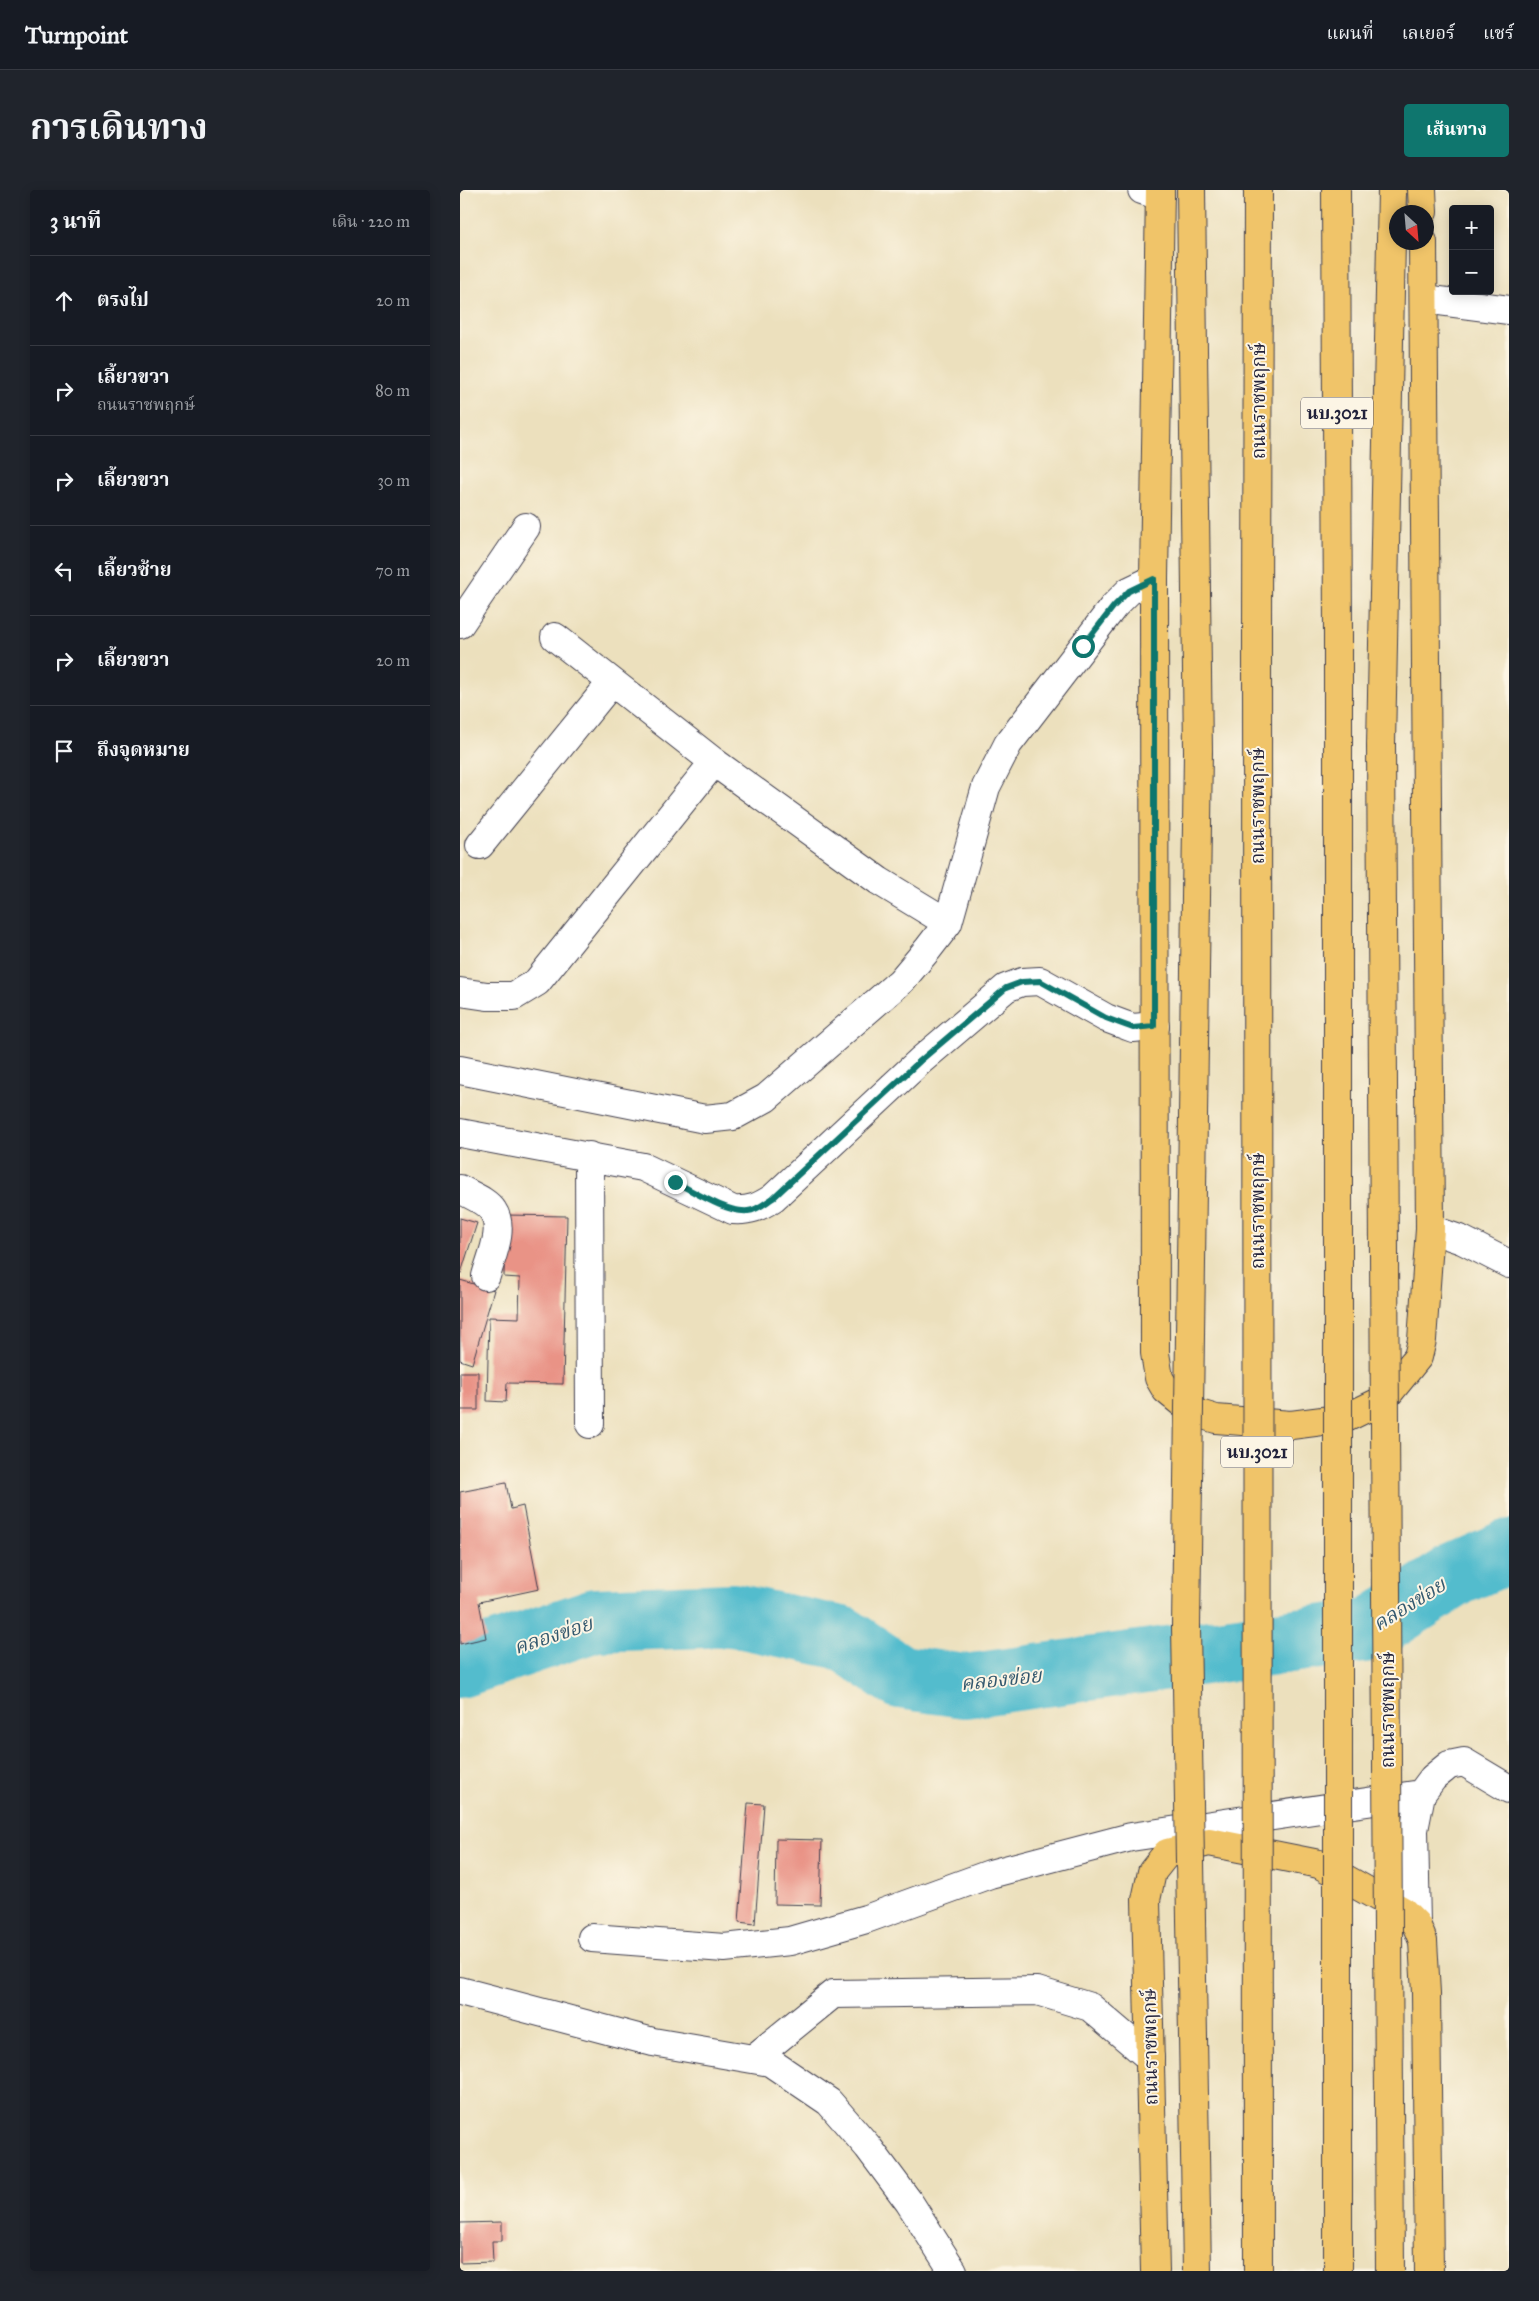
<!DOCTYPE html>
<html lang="th">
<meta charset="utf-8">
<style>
body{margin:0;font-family:"IM FELL Great Primer","Noto Serif Thai",serif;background:#20242c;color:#f1f3f6}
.controls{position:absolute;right:15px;top:15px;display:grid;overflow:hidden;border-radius:5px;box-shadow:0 2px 12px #0003}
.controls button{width:45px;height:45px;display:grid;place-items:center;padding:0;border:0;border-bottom:1px solid #363941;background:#171b24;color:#f1f3f6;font:25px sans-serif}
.compass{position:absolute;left:929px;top:15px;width:45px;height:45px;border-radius:50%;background:#171b24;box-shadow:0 2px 12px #0003;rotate:154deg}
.stop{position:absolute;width:15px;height:15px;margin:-11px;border:4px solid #0f766e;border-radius:50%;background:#fff}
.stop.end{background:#0f766e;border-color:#fff;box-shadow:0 1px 5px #0008}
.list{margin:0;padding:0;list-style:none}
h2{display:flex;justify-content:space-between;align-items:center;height:65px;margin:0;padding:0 20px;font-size:21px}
h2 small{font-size:16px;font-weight:400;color:#9ea1a6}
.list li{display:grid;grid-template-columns:32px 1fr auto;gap:15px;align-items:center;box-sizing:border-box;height:90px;padding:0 20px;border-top:1px solid #363941}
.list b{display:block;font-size:19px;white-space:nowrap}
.list p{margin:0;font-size:16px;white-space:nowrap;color:#9ea1a6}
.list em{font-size:16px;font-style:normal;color:#9ea1a6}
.icon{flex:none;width:28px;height:28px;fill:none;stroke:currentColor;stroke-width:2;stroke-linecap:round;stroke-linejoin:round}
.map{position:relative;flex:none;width:1049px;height:2081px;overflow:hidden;border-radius:5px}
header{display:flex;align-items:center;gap:30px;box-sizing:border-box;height:70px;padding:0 25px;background:#171b24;border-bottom:1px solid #363941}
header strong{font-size:24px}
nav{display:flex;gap:28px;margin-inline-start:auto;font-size:18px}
.intro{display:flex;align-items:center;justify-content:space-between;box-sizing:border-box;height:120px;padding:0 30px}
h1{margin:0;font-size:35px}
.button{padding:12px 22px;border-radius:5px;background:#0f766e;color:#fff;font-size:18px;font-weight:700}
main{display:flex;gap:30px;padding:0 30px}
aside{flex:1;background:#171b24;border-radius:5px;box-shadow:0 2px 12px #0003}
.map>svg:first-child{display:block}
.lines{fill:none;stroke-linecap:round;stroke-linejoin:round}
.river{stroke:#52bccd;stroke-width:64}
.building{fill:#e99386}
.minor-casing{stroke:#403e4e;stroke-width:30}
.major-casing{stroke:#403e4e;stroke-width:30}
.minor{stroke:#fff;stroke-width:28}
.major{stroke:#f0c469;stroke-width:28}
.major-bridge-casing{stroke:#403e4e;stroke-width:30;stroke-linecap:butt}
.major-bridge{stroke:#f0c469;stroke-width:28}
.route{stroke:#0f766e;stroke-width:6}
.labels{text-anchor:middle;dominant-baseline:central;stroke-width:4;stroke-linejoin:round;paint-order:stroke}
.shield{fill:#fcf5e5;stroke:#63616e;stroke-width:1}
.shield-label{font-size:18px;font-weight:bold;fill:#22223b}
.street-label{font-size:19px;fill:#22223b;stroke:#fcf5e5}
.water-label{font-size:20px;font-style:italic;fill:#33586e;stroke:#fcf5e5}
</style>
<header>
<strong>Turnpoint</strong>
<nav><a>แผนที่</a><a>เลเยอร์</a><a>แชร์</a></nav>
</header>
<div class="intro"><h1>การเดินทาง</h1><a class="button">เส้นทาง</a></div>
<main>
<aside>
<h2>3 นาที<small>เดิน · 220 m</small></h2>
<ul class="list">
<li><svg class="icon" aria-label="ahead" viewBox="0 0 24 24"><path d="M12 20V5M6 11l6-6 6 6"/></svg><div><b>ตรงไป</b></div><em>20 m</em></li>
<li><svg class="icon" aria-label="right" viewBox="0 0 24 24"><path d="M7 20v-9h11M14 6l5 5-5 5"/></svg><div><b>เลี้ยวขวา</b><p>ถนนราชพฤกษ์</p></div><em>80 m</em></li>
<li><svg class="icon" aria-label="right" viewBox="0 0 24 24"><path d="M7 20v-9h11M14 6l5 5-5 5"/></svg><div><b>เลี้ยวขวา</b></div><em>30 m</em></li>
<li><svg class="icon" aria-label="left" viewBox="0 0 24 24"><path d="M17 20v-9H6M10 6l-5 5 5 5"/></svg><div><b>เลี้ยวซ้าย</b></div><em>70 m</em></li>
<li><svg class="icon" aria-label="right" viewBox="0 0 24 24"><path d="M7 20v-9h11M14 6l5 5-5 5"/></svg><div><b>เลี้ยวขวา</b></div><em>20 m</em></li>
<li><svg class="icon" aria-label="arrive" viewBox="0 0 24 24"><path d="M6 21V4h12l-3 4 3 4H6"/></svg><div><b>ถึงจุดหมาย</b></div></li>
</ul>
</aside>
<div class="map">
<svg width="1049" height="2081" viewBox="0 0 1049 2081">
<rect width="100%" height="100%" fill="#fcf5e5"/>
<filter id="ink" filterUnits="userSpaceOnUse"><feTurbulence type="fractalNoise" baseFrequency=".02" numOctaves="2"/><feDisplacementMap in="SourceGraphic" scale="10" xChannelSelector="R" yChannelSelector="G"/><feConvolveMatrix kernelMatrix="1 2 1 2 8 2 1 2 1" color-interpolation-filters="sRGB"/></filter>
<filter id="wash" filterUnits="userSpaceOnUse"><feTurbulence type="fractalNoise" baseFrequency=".0096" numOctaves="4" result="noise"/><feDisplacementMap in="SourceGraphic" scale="20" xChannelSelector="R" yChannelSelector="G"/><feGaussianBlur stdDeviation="1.12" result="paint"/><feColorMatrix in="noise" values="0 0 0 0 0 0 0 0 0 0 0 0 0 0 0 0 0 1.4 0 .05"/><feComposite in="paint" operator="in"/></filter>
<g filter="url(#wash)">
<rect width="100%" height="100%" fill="#ece0bd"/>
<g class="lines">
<!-- river -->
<path class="river" d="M0,1476L135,1430L273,1425L382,1448L440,1487L505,1496L910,1440L997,1384L1049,1361"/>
</g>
<g id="blocks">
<!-- building -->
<path class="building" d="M45,1025L107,1026L103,1194L47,1193L46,1212L27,1211L29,1127L59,1128L60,1088L44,1087Z
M0,1028L17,1033L0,1086Z
M0,1090L34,1100L12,1174L0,1170Z
M0,1182H18V1220H0Z
M46,1293L51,1319L63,1316L79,1399L19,1412L26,1448L0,1454V1302Z
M288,1613L304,1614L295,1734L279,1732Z
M316,1649L362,1650L360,1715L315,1714Z
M42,2032V2051H32L33,2072L0,2073V2033Z"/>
</g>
</g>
<g filter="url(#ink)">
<use href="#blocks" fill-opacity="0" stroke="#403e4e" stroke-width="1"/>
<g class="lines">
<!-- minor casing -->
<g class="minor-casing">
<path id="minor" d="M682,0L700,6
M964,109L1049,120
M0,434L66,337
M95,447L254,572
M20,655L152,492
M0,802L27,806H54L77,792L254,572L419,691L488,733
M0,880L245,929L273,926L306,908L441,791L468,759L488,733L526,597L548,554L654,416L669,401L694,389
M0,943L183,977L273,1020C290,1021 299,1017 313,1008L460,871L546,798L562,792L580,791L646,828L662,834L673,838L695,836
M129,966L130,1234
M0,999C10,1005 27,1011 33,1021C45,1039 31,1067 26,1086
M970,1039L1002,1050L1049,1074
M956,1734L954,1640L961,1604L973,1588L989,1575L1004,1572L1049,1599
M132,1748L264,1758L330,1751L406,1729L530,1684L671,1647L961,1604
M0,1801L193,1852L310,1872L369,1912L408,1957L449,2012L493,2081
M293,1869L373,1804L577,1801L630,1817L690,1868"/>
</g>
<!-- major casing -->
<g class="major-casing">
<path id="major" d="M700,0L694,389L695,1163L699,1188L706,1200L733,1222L756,1229L831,1235L886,1228L923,1210L958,1167L962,1150L970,1039L963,52
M731,0L738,561
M876,0L878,445
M962,0L963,22
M797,443L798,0
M921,555L932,0
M695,2081L686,1710L692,1682L707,1663L749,1652L859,1674L943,1721L956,1734L963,1751L966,1803L969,2081"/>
</g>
<!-- minor -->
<use href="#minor" class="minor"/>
<!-- major -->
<use href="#major" class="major"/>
<!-- major-bridge casing -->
<g class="major-bridge-casing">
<path id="major-bridge" d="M797,443L798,2081
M921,555L930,2081
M737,2081L726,1437L738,561
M878,2081V445"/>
</g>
<!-- major-bridge -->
<use href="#major-bridge" class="major-bridge"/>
</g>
</g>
<g class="lines" filter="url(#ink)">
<!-- route -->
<path class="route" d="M215,992C235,1002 267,1023 288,1021C298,1020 305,1013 313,1008L460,871L546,798L562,792L580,791L646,828L662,834L673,838L694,836V389L669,401L654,416L623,456"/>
</g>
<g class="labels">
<!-- shield labels -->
<g class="shield">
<rect x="841" y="207.5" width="72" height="31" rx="4"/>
<rect x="761" y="1246.5" width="72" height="31" rx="4"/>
</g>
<g class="shield-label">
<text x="877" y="223">นบ.3021</text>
<text x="797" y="1262">นบ.3021</text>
</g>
<!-- street labels -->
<g class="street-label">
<text transform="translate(798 211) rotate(-90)">ถนนราชพฤกษ์</text>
<text transform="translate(797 616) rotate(-90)">ถนนราชพฤกษ์</text>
<text transform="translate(797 1021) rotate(-90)">ถนนราชพฤกษ์</text>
<text transform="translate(927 1520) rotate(-90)">ถนนราชพฤกษ์</text>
<text transform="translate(690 1857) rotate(-91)">ถนนราชพฤกษ์</text>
</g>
<!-- water labels -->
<g class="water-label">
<text transform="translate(949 1414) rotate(-32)">คลองข่อย</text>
<text transform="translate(93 1445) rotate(-18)">คลองข่อย</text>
<text transform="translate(541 1489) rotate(-6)">คลองข่อย</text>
</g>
</g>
</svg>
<div class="controls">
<button>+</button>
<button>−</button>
</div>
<svg class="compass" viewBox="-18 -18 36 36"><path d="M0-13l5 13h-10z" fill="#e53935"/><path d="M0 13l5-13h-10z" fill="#9ea1a6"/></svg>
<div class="stop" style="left:623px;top:456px"></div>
<div class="stop end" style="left:215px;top:992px"></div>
</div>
</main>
